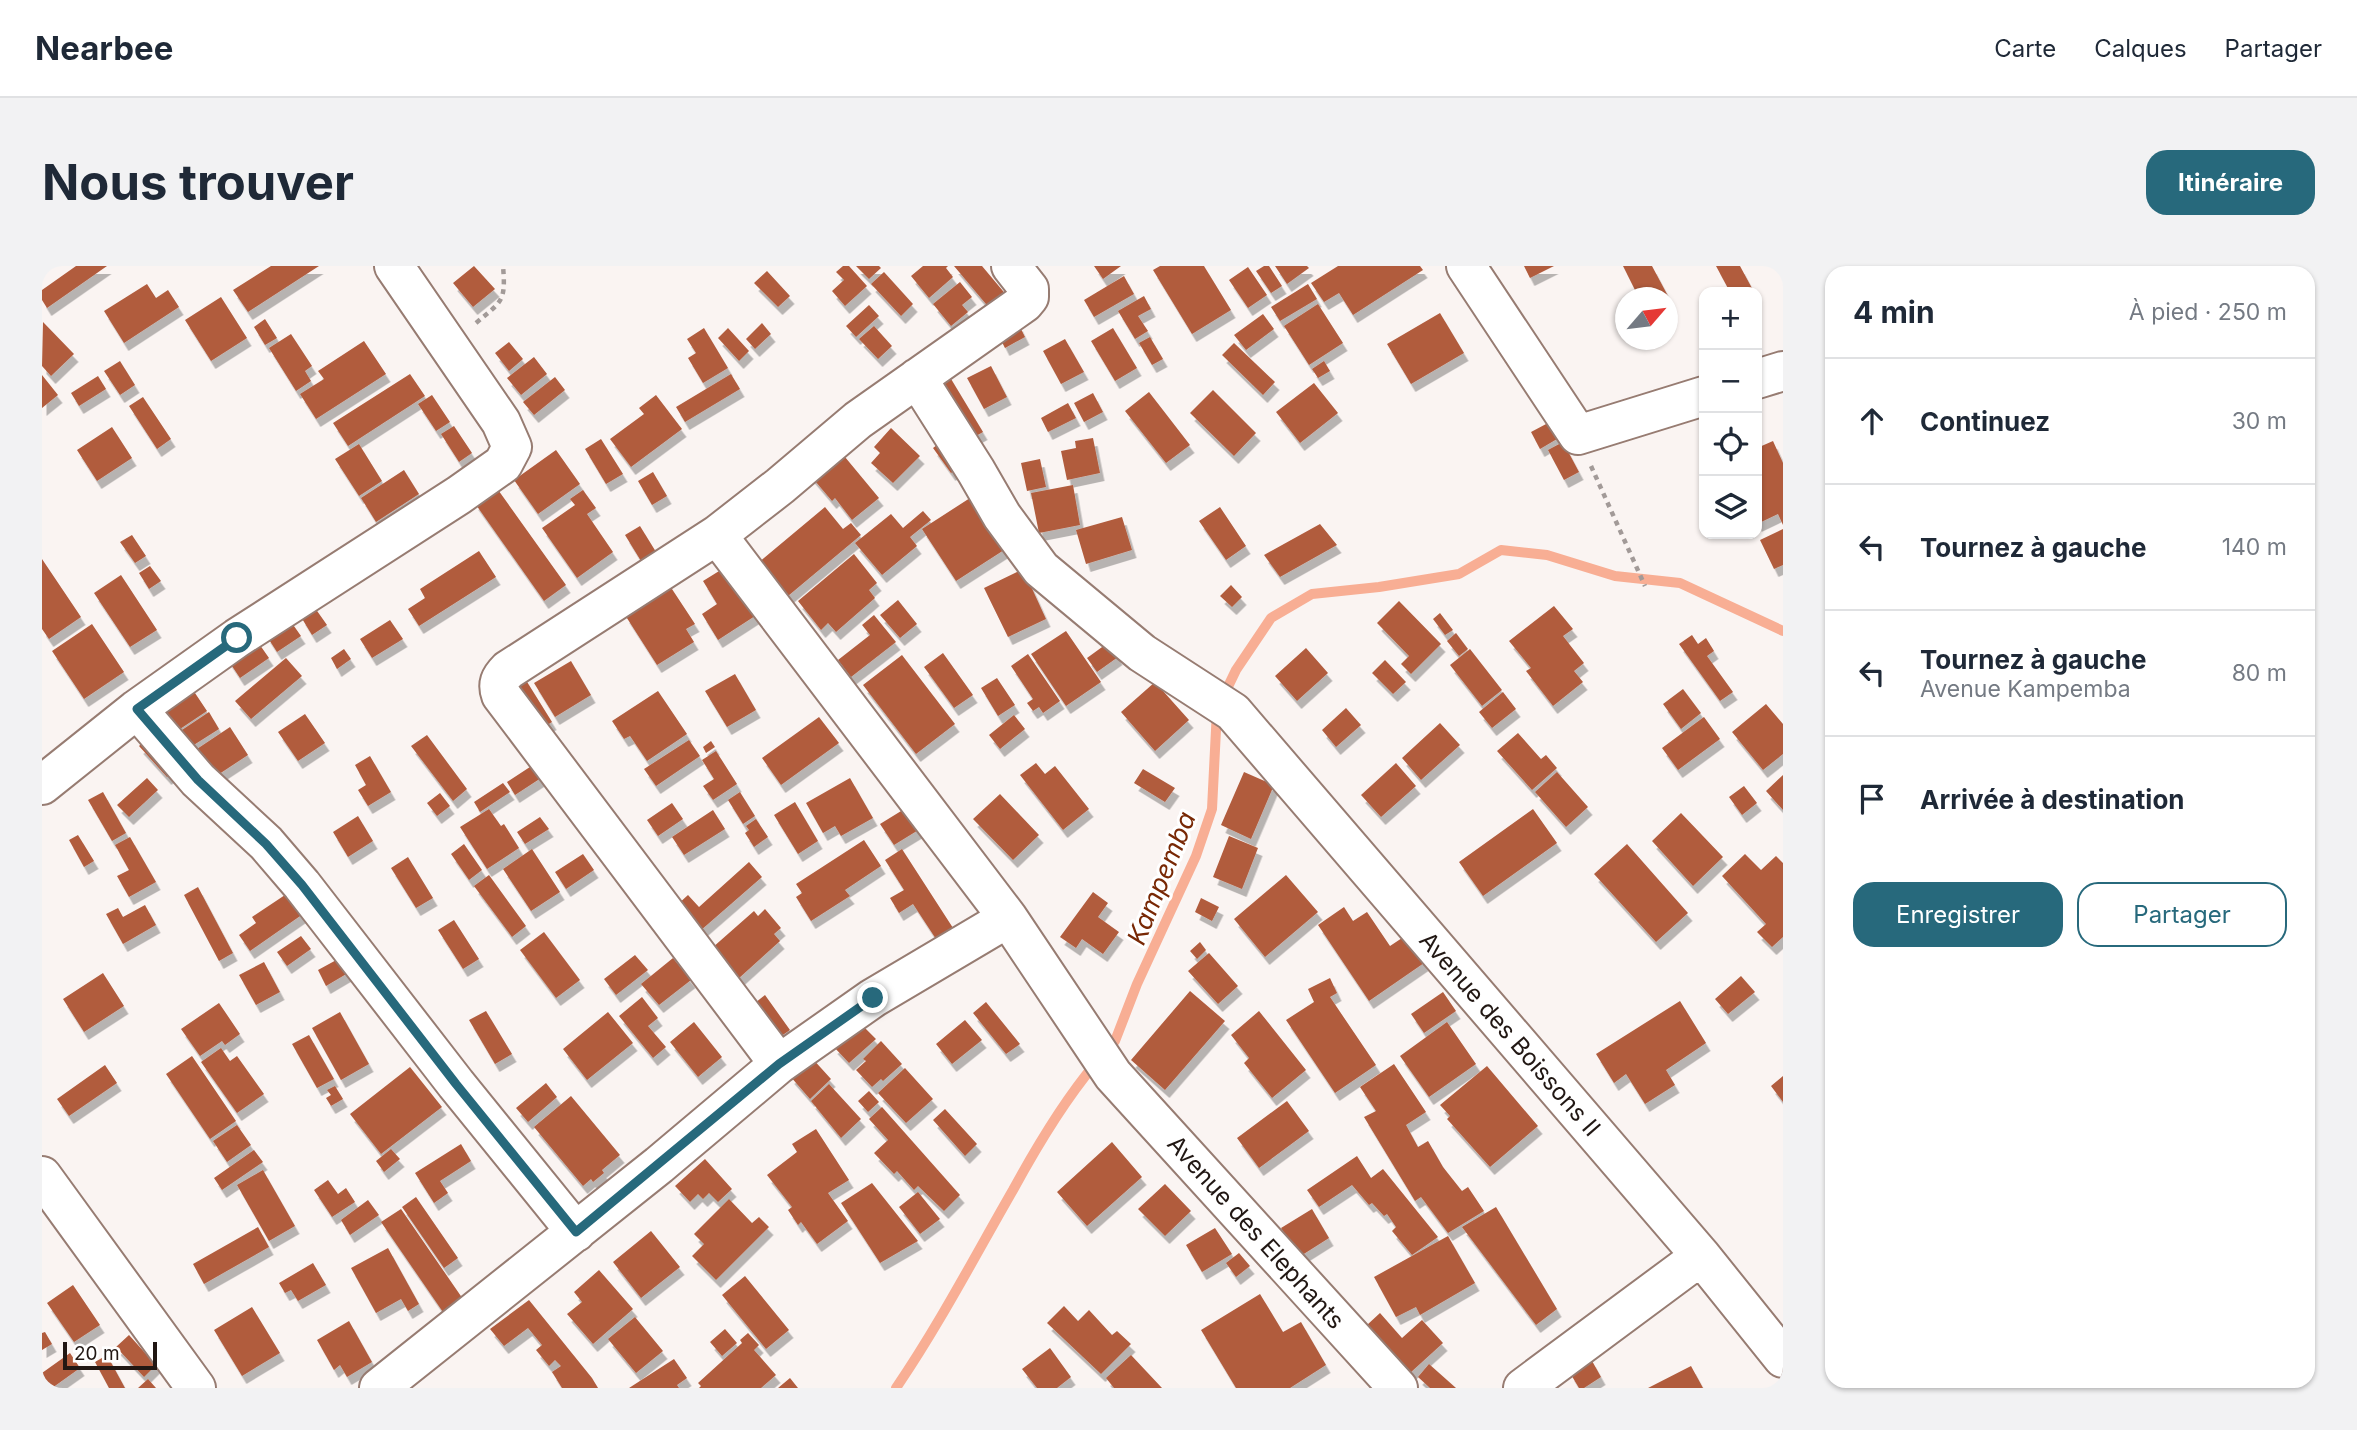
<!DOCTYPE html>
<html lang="fr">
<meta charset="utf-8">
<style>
body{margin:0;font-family:Inter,sans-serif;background:#f2f2f3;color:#1f2937}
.controls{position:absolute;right:21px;top:21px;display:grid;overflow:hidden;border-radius:14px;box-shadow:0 2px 5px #0004}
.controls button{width:63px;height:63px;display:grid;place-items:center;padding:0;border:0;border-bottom:2px solid #e0e1e3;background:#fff;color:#1f2937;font:35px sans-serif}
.compass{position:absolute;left:1573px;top:21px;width:63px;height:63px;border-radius:50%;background:#fff;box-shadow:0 2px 5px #0004;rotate:62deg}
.scale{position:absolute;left:21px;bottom:18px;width:94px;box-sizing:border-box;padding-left:7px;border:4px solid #211713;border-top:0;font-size:19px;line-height:24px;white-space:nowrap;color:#211713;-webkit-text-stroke:5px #fff;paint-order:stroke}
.stop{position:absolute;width:21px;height:21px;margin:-16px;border:5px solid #27697c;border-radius:50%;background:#fff}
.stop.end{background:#27697c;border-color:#fff;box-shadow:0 2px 7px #0008}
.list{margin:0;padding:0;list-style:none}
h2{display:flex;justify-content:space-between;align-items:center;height:91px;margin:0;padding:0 28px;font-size:30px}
h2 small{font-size:23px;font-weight:400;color:#747a83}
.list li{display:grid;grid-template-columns:46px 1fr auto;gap:21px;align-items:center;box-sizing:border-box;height:126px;padding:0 28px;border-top:2px solid #e0e1e3}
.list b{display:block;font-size:26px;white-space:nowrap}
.list p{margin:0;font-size:23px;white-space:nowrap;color:#747a83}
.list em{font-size:23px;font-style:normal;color:#747a83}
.actions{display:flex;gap:14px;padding:21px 28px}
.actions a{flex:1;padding:16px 0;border:2px solid #27697c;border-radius:21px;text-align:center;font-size:24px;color:#27697c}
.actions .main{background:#27697c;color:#fff}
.icon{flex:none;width:38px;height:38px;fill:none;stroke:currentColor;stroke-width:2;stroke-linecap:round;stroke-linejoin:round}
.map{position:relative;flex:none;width:1741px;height:1122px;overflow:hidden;border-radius:21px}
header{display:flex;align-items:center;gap:42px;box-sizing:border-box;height:98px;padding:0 35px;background:#fff;border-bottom:2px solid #e0e1e3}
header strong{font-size:33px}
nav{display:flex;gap:38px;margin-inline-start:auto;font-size:24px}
.intro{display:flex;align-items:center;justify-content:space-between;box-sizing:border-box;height:168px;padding:0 42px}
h1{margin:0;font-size:49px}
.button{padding:18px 32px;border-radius:21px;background:#27697c;color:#fff;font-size:24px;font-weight:700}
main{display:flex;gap:42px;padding:0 42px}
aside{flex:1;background:#fff;border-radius:21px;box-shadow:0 2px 5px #0004}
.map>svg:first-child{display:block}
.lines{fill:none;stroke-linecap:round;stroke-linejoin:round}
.stream{stroke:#f8ae94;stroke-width:10}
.building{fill:#b15c3e;filter:url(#shadow)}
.minor-casing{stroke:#977c72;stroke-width:42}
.path{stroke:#a29a98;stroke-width:4.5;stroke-dasharray:5 5;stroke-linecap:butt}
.minor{stroke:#fff;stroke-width:38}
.route{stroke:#27697c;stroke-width:9}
.labels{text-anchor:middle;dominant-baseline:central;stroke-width:6;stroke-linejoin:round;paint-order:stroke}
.street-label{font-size:24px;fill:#211713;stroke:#fff}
.water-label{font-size:26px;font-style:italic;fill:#782805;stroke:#fff}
</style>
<header>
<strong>Nearbee</strong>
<nav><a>Carte</a><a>Calques</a><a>Partager</a></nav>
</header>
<div class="intro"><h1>Nous trouver</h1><a class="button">Itinéraire</a></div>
<main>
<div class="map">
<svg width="1741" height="1122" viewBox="0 0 1741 1122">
<defs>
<filter id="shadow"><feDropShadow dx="4.5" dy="8" stdDeviation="0" flood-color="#0004"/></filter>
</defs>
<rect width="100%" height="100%" fill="#faf4f2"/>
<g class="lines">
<!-- stream -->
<path class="stream" d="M1181,431L1194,404L1229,352L1270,328L1337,321L1417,308L1459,284L1505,289L1573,310L1638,317L1741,365
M1065,784L1073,775L1095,718L1154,590L1170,543L1175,444
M854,1122C897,1059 933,990 971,924C995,880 1021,836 1053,798"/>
</g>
<!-- building -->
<path class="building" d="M34,0H65L5,42L0,34V24Z
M229,0H277L206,46L191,24Z
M432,0L453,23L431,41L411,17Z
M801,0H807L825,20L803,40L790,25L802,14L794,6Z
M814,0H837L839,2L827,13Z
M881,0H906L904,2L911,11L887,32L869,10Z
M912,0H940L966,31L949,44Z
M1052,0H1079L1061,13Z
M1118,0H1162L1189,44L1150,68L1111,4Z
M1222,0H1227L1240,20L1229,27L1214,5Z
M1233,0H1265L1267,2L1245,18Z
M1296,0H1378L1381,4L1311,49L1297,27L1282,36L1269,17Z
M1482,0H1512L1488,12Z
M1581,0H1610L1626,30L1597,32Z
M1674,0H1698L1712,26H1688Z
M1206,1L1225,29L1206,42L1187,14Z
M725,5L748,30L736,41L712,17Z
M842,6L871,38L859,50L829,18Z
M1082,10L1092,28L1052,51L1042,34Z
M918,16L930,31L920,39L926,46L909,60L891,38Z
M105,18L114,32L126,24L137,41L82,77L62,45Z
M1266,18L1275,33L1238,55L1229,41Z
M1102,30L1109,43L1096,50L1106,65L1093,73L1076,45Z
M179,31L205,72L169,95L143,54Z
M1276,38L1301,77L1267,99L1242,60Z
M827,39L837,50L814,71L804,60Z
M1398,47L1422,87L1369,118L1345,78Z
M1221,48L1232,63L1204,84L1192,69Z
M223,53L235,72L223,79L212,61Z
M1,56L32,88L9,110L0,100Z
M720,57L729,68L713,83L704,73Z
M976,57L983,71L963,82L956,68Z
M832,60L850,80L836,93L817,73Z
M662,62L686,102L661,117L646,92L654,87L645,73Z
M686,62L707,85L697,95L676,72Z
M1071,62L1095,102L1073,115L1049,75Z
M249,68L270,100L263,105L269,115L254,125L227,82Z
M1108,71L1121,93L1110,99L1097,77Z
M1023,73L1042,106L1019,118L1001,85Z
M322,75L344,108L274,153L258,128L282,113L276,105Z
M467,76L481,93L467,105L453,87Z
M1192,77L1233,116L1221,129L1180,89Z
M492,91L505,108L479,129L465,112Z
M78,95L93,119L78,129L62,105Z
M1282,95L1288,105L1276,112L1270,103Z
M949,100L965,131L942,143L925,112Z
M903,103L941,166L925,175L887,113Z
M368,108L383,130L306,180L291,157Z
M689,108L698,123L643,156L634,141Z
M0,109L16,129L0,142Z
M56,110L64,123L37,140L29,127Z
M513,111L523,124L492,149L481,136Z
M1272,117L1296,147L1258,177L1234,146Z
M1171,124L1214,167L1192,190L1148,147Z
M1107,126L1148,179L1124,197L1083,145Z
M1051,127L1061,146L1042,156L1032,137Z
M390,129L408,156L394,165L376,138Z
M614,129L640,163L589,201L568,173L602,148L597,142Z
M101,131L129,173L115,183L87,140Z
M1026,137L1034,152L1006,166L999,152Z
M1506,157L1515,173L1498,183L1489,166Z
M412,160L430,187L417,196L399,168Z
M70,161L90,192L55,215L35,184Z
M849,162L878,190L851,217L829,197L838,187L832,181Z
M1051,172L1058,207L1025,214L1019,185L1034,182L1033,175Z
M559,173L581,208L564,218L543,183Z
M903,173L921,198L909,207L891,182Z
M1731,175L1741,197V259L1736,248L1715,258V182Z
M1521,176L1537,206L1522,214L1506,184Z
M317,178L340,215L317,230L293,193Z
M514,184L538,218L496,248L472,214Z
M798,185L837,232L810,254L793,232L790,235L768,209Z
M998,193L1004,221L985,225L979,197Z
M362,204L377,228L334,256L319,232Z
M611,206L625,230L610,239L596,215Z
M1031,219L1038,259L997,267L989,227Z
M454,221L524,319L502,335L432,236Z
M541,224L554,242L545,248L571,286L535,312L500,262L533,239L528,233Z
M928,232L962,284L914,315L880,263Z
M783,241L801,263L809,257L819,269L740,335L716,297Z
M1178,241L1204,280L1184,294L1157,255Z
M881,245L889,254L868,271L875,280L840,309L813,277L849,248L861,262Z
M1080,251L1090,284L1044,298L1034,264Z
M1278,258L1295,279L1238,311L1222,289Z
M598,260L614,286L599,295L583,269Z
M1741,263V299L1732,303L1718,274Z
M90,269L104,290L93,297L78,276Z
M437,285L454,311L377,360L366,343L383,332L378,323Z
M812,288L835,317L827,324L833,332L794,366L786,357L779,364L756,335Z
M0,293L39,351L7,373L0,363Z
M108,300L119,315L107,323L97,307Z
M682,302L713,350L676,374L660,348L675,338L661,315Z
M981,303L1004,353L966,371L942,322Z
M79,309L115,364L88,381L52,327Z
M1189,319L1200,331L1190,341L1178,330Z
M628,320L653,358L644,363L652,376L615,399L583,349Z
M856,334L875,358L858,372L838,349Z
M1357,335L1399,378L1369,408L1359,398L1367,390L1335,357Z
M1512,340L1531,363L1521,370L1542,397L1532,405L1541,416L1511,440L1484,405L1489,402L1467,375Z
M273,342L285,359L270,369L259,351Z
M1398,347L1411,364L1403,369L1391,353Z
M832,349L854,376L809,411L796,394L828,369L820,359Z
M247,353L259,370L235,386L224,369Z
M348,354L361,373L330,392L318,373Z
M50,358L82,406L42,433L10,385Z
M1024,365L1059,416L1024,440L989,388Z
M1414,367L1426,383L1417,390L1405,375Z
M1650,369L1656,378L1664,372L1672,385L1665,390L1691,426L1678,435L1637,378Z
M213,372L227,392L198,412L184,391Z
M1067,376L1076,391L1055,406L1045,392Z
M1264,382L1286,407L1255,435L1233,410Z
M302,383L309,393L295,403L289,392Z
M1428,383L1460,424L1440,440L1408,399Z
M901,387L931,429L912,442L882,401Z
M986,388L1018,435L1001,447L997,441L991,445L985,437L991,433L969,400Z
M860,389L913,458L874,488L821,419Z
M244,392L260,410L209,453L193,435Z
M1343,394L1364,416L1351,428L1330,407Z
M529,395L549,429L513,451L492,417Z
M693,408L714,444L685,461L663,425Z
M482,411L510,456L494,466L466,421Z
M955,412L973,439L956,450L939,422Z
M1113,416L1147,454L1113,485L1079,446Z
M1641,423L1659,447L1639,463L1621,438Z
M151,424L165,445L135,465L121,444Z
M616,425L645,468L605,495L588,470L582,473L570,455Z
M1461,426L1474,443L1450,462L1437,446Z
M1724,438L1741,458V488L1721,504L1690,466Z
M1304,442L1319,459L1294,481L1280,464Z
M167,446L177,463L147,482L137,466Z
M263,448L283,477L256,495L236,466Z
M972,449L983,463L958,483L947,469Z
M777,451L797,477L739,519L720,492Z
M1662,451L1678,473L1636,504L1620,482Z
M1398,457L1418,479L1379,514L1360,492Z
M188,461L206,489L168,514L149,487Z
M1476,467L1499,493L1504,489L1515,502L1490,524L1455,485Z
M385,469L425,523L411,535L369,480Z
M106,472L134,503L125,511L97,480Z
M647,474L658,490L614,520L602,503Z
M669,475L673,481L664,487L661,481Z
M674,485L695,518L671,534L661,520L672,513L660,494Z
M328,490L349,526L326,540L316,524L324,519L313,499Z
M994,497L1003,508L1013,500L1047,543L1021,564L978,509Z
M1354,497L1374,520L1339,551L1319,529Z
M491,499L499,512L473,529L465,516Z
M1101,503L1133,522L1123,536L1092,517Z
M1202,506L1232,519L1209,573L1179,559Z
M1515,506L1546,541L1524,561L1493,526Z
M1741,509V544L1724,525Z
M105,512L116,524L87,551L75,539Z
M808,512L831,552L799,570L793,560L781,567L764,537Z
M461,517L468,526L438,546L432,536Z
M1702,520L1715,537L1700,549L1687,531Z
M61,526L84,567L70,575L46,534Z
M698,526L713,550L701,558L686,534Z
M398,527L408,540L395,550L385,537Z
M958,528L997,569L971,594L931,553Z
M753,536L776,575L756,588L732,549Z
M630,537L641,553L616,570L605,554Z
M864,542L878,563L852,579L838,558Z
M447,543L459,560L462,558L477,582L445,603L418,561Z
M1491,543L1515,577L1441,630L1417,596Z
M671,544L683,563L642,589L630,571Z
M1639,547L1681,591L1651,620L1610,575Z
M316,550L331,575L306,591L291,566Z
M498,551L507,563L483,578L475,566Z
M714,553L726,571L712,581L703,567L707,564L704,560Z
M36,569L52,595L42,601L27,574Z
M1187,570L1216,582L1200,623L1171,611Z
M88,571L114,616L87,631L75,610L87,604L73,579Z
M822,574L839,600L803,624L808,630L769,655L754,631L760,627L754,618Z
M422,578L440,604L427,614L409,588Z
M1585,578L1646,647L1614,676L1552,608Z
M490,583L518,626L489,645L461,603Z
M860,583L911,662L894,673L871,638L857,647L848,632L862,624L843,594Z
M541,588L552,604L524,623L513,606Z
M1703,588L1719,604L1734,590L1741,597V671L1730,681L1715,666L1724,658L1680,610Z
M366,591L391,632L374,642L349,602Z
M707,596L720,611L658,665L635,639L646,629L657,641Z
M447,609L484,660L470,671L432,620Z
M1244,609L1276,646L1223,691L1192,653Z
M156,621L191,687L177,695L142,629Z
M1051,626L1066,637L1056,651L1077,666L1061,688L1040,673L1034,682L1018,671Z
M246,627L261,648L208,685L197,669L214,657L210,651Z
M1159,632L1177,641L1170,655L1153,646Z
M103,639L114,659L81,678L64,648L76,642L81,651Z
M1302,641L1311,655L1325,646L1348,680L1363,670L1382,697L1327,735L1276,659Z
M723,643L739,662L732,668L738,675L696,713L670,682L712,645L716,650Z
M412,654L437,693L421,703L396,664Z
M502,666L538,714L514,732L478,684Z
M259,670L269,683L245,700L235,686Z
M1158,676L1164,684L1155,693L1148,685Z
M1167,687L1196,720L1176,738L1146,705Z
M593,689L606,704L574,729L562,713Z
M298,692L306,707L284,720L276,704Z
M631,692L649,714L617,739L599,718Z
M222,696L238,726L214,739L197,709Z
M61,707L82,740L42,766L21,733Z
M1699,710L1713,726L1686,748L1673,733Z
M1288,712L1295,727L1288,731L1334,799L1293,827L1244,754L1272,736L1266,723Z
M1148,725L1183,755L1123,824L1089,794Z
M1401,726L1414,745L1382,767L1369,748Z
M723,729L748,764L732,775L708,741Z
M600,731L616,752L606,760L624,781L611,792L577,750Z
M1638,735L1664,777L1624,804L1633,819L1603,838L1584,808L1572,817L1554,788Z
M944,736L978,778L964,788L931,747Z
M177,737L198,768L183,779L180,775L158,790L139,763Z
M444,745L470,788L453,798L427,754Z
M1217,745L1264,804L1230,832L1202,797L1207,792L1189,769Z
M298,746L327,798L299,814L270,762Z
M566,746L591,777L545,814L521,783Z
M923,754L940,774L910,798L894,778Z
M652,756L680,791L656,811L628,776Z
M1405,756L1434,798L1387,831L1358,790Z
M821,760L834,773L807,797L791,780Z
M267,769L292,813L275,822L250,778Z
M839,775L860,798L841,815L839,813L830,821L814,804L824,795L821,793Z
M179,782L188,795L195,790L222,828L195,847L159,796Z
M150,790L194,855L168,873L124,808Z
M769,791L789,813L768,833L748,810Z
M1352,798L1384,846L1364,859L1376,881L1386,875L1401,901L1420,925L1426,921L1442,945L1406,967L1379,931L1373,935L1322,851L1334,845L1318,821Z
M63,799L75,817L27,850L15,833Z
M1445,800L1496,860L1448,901L1405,853L1408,850L1398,839Z
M368,801L400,841L339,888L308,848Z
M863,802L891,833L864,857L836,827Z
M1741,810V836L1729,820Z
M504,817L515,831L486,856L474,842Z
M787,818L819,853L799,872L769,835Z
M293,820L301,833L289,840L284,832L289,829L285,824Z
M827,825L837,836L826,846L816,835Z
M529,830L578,889L560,904L562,907L551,916L549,913L541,920L492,861Z
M1245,835L1267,865L1217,902L1195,872Z
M840,841L918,929L902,945L876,920L872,924L855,905L852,908L832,887L846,874L827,853Z
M903,843L935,878L923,890L891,854Z
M195,859L209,879L185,896L171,875Z
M774,863L807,914L786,927L806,955L775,978L759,956L756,959L746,944L750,941L725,909L755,886L750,878Z
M1070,876L1100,911L1045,960L1015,926Z
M419,878L429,895L398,915L406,927L392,937L373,907Z
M349,883L358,893L342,906L334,895Z
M212,884L221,896L180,924L172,912Z
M1315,890L1329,912L1341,903L1396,971L1370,989L1350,965L1354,961L1345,948L1342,950L1330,937L1327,939L1310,919L1277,941L1265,924Z
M663,893L690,923L676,936L667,927L661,933L656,928L648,936L633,920Z
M221,904L253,960L227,975L195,919Z
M286,914L296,928L304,922L313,936L290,951L272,924Z
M830,917L876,975L838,997L799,937Z
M1123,918L1149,945L1123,970L1096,943Z
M876,926L898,953L878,968L857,941Z
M374,931L416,992L402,1002L360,941Z
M687,933L710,957L717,951L727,961L674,1014L650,990L662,978L652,968Z
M326,934L337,949L308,969L299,954Z
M1454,941L1515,1043L1494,1059L1420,961Z
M359,943L423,1036L403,1049L339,956Z
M1270,943L1287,972L1257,991L1239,962Z
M216,961L227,981L162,1018L151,998Z
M1173,962L1190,988L1160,1006L1144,979Z
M609,965L638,1001L599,1032L571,996Z
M1406,970L1433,1017L1378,1049L1374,1041L1354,1051L1332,1011Z
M346,982L377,1038L366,1045L359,1033L334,1047L309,1002Z
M1197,987L1208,1000L1194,1011L1184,997Z
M271,997L284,1019L256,1035L249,1024L243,1027L237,1017Z
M557,1004L591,1043L551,1078L525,1048L540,1036L532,1026Z
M703,1010L747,1064L724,1083L680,1029Z
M31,1019L58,1059L32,1076L5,1037Z
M1218,1028L1241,1066L1259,1056L1284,1099L1248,1122H1194L1159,1064Z
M487,1034L550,1112L556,1122H520L510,1106L519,1100L513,1094L507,1100L494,1084L500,1079L486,1062L462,1080L448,1063Z
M1022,1040L1036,1055L1047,1044L1070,1069L1075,1065L1089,1078L1059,1108L1005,1057Z
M210,1041L238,1087L200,1110L172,1064Z
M1338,1047L1360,1072L1380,1054L1401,1077L1368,1107L1325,1059Z
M593,1051L621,1085L594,1107L566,1073Z
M307,1055L330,1096L305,1111L298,1099L292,1104L275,1074Z
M683,1063L695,1077L680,1090L668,1076Z
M3,1066L10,1078L0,1084V1067Z
M706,1067L717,1079L712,1084L734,1109L719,1122H657L659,1120L656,1117L700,1077L698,1074Z
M87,1069L114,1099L102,1111L74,1081Z
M1008,1082L1029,1111L1015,1122H995L980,1103Z
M28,1087L38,1102L10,1122H0V1107Z
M65,1089L83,1122H67L53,1096Z
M1089,1089L1120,1122H1072L1064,1112Z
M632,1093L645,1112L635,1119L637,1122H587Z
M1549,1093L1559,1111L1542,1122H1537L1528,1107Z
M1387,1098L1414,1122H1388L1376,1111Z
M1649,1100L1661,1122H1606Z
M748,1112L756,1122H736Z
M106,1113L114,1122H96Z"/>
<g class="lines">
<!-- minor casing -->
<g class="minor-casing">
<path id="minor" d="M1424,0L1536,169L1662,130
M875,112L934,205L960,250L999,303L1100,387L1191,446L1659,990L1741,1092
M1715,113L1741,105
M675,269L966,652L1071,809L1356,1122
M95,443L156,514L224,577L260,619L414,818L534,966
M0,519L95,443L195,372L417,229L461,198L470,181L459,156L352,0
M737,798L459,429C455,418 458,412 466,404L675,269L738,220L816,154L982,37L987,31V23L969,0
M0,910L154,1122
M337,1122L617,899L737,798L831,732L966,652
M1481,1122L1659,990"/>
</g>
<!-- path -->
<path class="path" d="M434,57C460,35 464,36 461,0
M1549,200L1603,320"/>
<!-- minor -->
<use href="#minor" class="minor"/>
</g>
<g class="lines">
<!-- route -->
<path class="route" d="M195,372L95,443L156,514L224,578L260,619L414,818L534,966L737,798L831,732"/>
</g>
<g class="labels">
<!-- street labels -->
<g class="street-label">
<text transform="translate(1468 768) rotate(49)">Avenue des Boissons II</text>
<text transform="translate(1214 966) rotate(48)">Avenue des Elephants</text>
</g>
<!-- water labels -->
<g class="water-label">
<text transform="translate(1119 612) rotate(-68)">Kampemba</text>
</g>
</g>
</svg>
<div class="controls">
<button>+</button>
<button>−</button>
<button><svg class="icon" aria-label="locate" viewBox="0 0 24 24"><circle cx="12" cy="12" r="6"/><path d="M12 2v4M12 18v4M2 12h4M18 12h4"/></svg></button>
<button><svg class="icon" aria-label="layers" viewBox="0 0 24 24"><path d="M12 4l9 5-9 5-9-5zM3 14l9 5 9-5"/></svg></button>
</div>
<svg class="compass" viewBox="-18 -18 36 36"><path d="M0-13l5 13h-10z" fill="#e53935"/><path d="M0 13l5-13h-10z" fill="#747a83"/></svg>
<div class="scale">20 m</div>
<div class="stop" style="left:195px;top:372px"></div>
<div class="stop end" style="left:831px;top:732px"></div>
</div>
<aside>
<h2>4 min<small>À pied · 250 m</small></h2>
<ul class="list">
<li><svg class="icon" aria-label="ahead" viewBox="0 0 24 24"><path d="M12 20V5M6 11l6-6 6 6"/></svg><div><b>Continuez</b></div><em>30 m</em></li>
<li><svg class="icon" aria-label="left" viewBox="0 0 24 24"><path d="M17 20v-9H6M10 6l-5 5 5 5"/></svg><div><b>Tournez à gauche</b></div><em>140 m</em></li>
<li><svg class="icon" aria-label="left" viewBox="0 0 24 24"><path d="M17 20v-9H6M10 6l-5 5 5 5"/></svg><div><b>Tournez à gauche</b><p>Avenue Kampemba</p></div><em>80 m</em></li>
<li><svg class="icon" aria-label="arrive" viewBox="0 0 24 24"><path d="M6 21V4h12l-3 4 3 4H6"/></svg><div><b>Arrivée à destination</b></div></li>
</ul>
<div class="actions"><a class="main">Enregistrer</a><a>Partager</a></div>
</aside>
</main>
